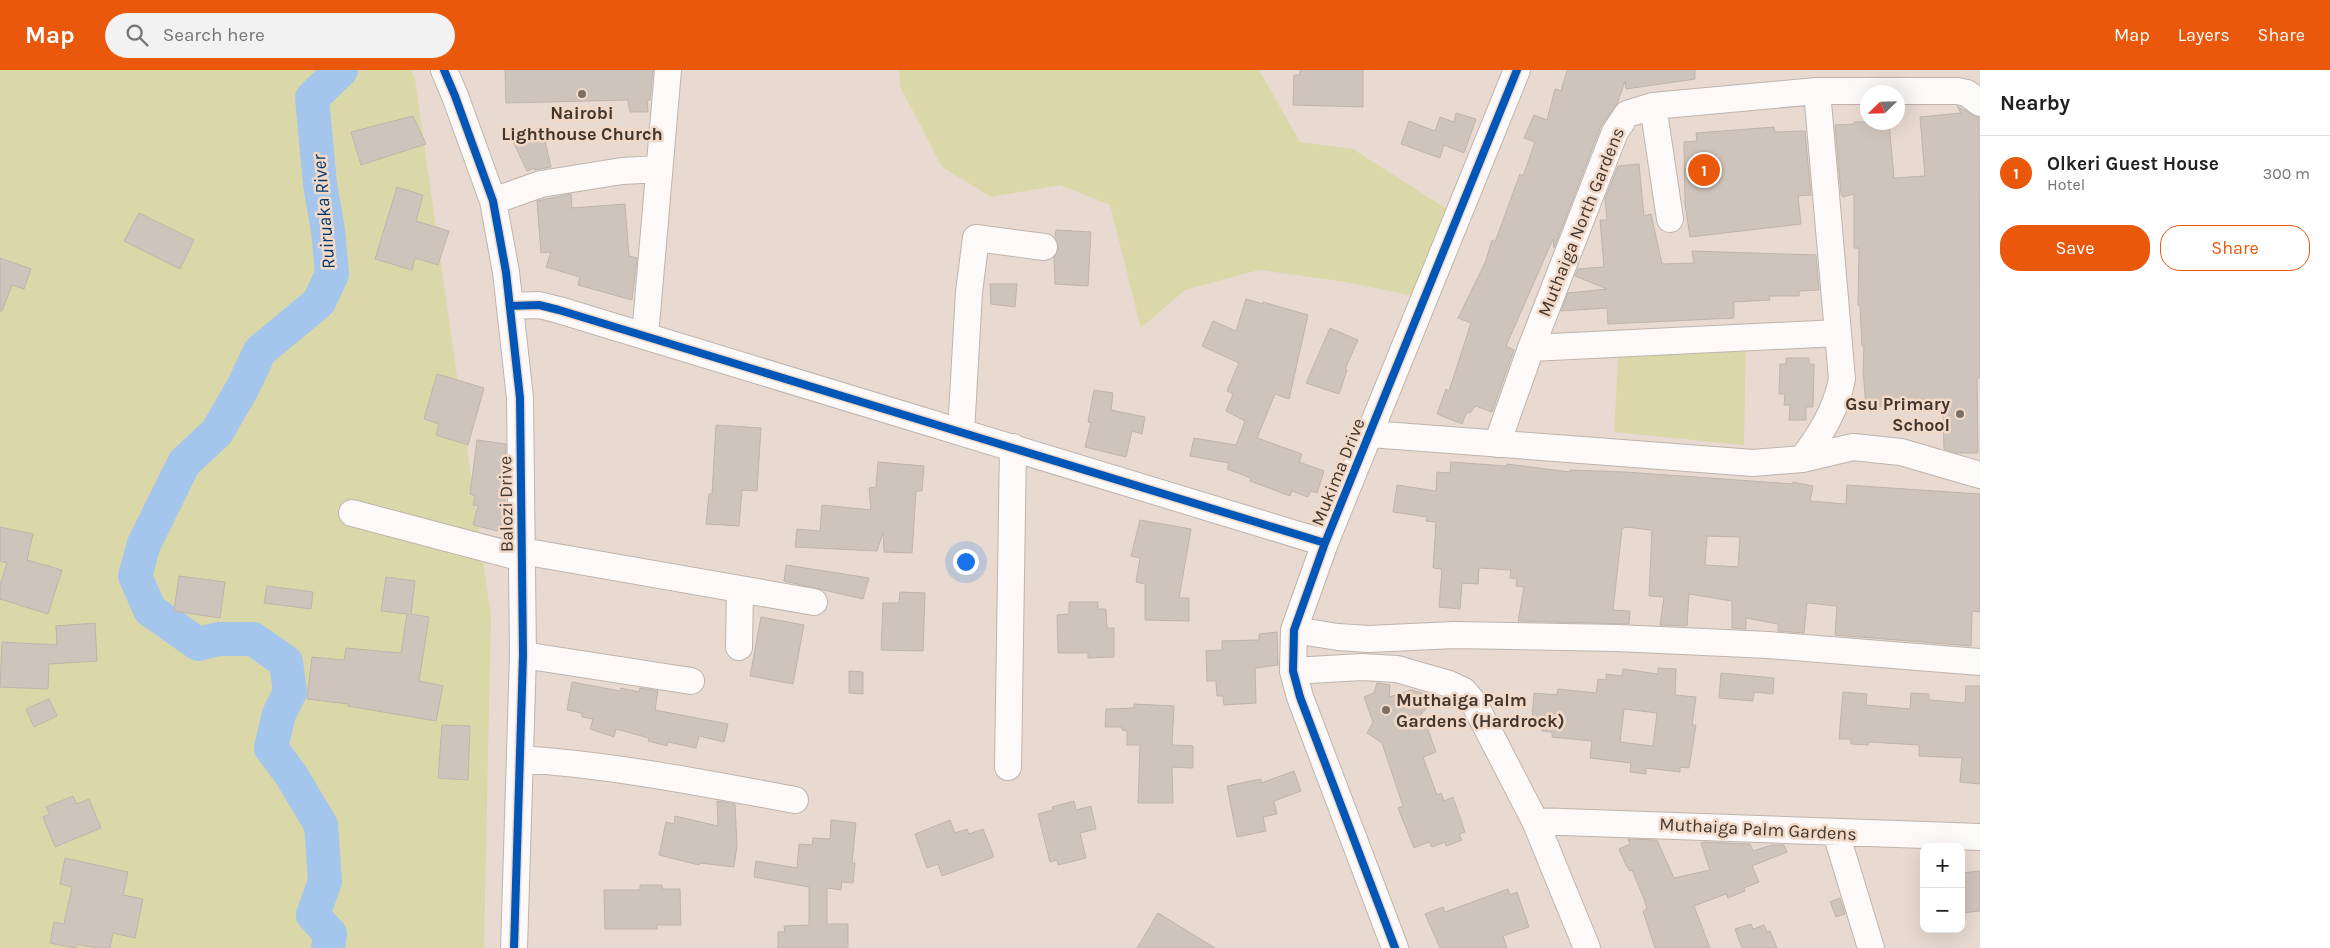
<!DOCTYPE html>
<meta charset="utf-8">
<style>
body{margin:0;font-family:Karla,sans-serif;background:#f2f2f2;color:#202124}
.controls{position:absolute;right:15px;bottom:15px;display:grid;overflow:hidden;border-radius:10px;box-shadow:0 5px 20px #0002}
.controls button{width:45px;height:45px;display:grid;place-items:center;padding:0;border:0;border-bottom:1px solid #e0e0e0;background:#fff;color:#202124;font:25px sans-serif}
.compass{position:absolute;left:1860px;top:15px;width:45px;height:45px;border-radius:50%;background:#fff;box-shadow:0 5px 20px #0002;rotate:247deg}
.you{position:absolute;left:965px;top:491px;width:18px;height:18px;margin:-12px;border:4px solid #fff;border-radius:50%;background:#1a73e8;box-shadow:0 0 0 8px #1a73e833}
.badge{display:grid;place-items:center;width:32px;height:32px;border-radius:50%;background:#ea580c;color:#fff;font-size:16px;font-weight:700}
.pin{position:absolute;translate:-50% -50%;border:2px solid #fff;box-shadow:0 1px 5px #0006}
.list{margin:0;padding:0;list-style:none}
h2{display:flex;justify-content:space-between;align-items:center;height:65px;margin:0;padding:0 20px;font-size:21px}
h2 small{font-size:16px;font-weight:400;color:#757577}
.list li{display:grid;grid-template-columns:32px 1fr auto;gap:15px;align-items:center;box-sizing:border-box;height:75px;padding:0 20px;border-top:1px solid #e0e0e0}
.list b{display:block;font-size:19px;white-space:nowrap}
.list p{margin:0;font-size:16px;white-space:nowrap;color:#757577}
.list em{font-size:16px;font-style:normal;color:#757577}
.actions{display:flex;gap:10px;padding:15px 20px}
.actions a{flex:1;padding:11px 0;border:1px solid #ea580c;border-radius:20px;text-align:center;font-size:18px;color:#ea580c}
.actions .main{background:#ea580c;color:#fff}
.icon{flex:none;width:28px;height:28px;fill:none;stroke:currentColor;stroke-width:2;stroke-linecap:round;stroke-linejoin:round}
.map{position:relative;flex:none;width:1980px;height:878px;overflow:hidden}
header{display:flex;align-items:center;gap:30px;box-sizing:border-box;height:70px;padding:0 25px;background:#ea580c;color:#fff}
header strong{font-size:24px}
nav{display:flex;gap:28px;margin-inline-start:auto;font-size:18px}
.search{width:350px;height:45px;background:#f2f2f2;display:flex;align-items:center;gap:12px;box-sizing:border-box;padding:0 18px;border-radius:28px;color:#757577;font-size:19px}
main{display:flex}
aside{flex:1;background:#fff}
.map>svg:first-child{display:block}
.green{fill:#dad8a8}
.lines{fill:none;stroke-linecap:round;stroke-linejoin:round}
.river{stroke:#a4c5ec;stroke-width:34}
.building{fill:#cfc4bc;stroke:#beb4ac;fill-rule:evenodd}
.minor-casing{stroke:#bfb4ad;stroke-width:28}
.minor{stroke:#fcf9f8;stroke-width:26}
.cycleway-casing{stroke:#f2d9c7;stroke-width:11}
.cycleway{stroke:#0057b8;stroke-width:8}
.poi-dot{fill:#7b7068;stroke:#f2d9c7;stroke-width:2}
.labels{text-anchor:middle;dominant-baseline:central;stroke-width:5;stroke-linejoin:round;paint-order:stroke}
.poi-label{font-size:18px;font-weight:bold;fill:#413730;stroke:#f2d9c7}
.street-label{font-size:18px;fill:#413730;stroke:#f2d9c7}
.water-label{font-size:19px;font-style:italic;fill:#00386d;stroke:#f2d9c7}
</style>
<header>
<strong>Map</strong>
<div class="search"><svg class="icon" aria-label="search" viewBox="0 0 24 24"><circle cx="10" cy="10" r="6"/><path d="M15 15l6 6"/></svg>Search here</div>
<nav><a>Map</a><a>Layers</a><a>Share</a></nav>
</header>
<main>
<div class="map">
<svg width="1980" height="878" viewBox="0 0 1980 878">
<rect width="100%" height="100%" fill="#e8dad1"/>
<!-- green -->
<path class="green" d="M0,0H411L415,9L491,547L484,878H0Z
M899,0H1259L1300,72L1353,79L1453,143L1424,228L1346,212L1259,200L1185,220L1141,258L1110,135L1060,115L991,127L942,97L900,16Z
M1746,269L1744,375L1614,362L1619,274Z"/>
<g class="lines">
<!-- river -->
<path class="river" d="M328,878L330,864L313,845L325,811L321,755L291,705L271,678L279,644L290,622L286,592L253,569H219L198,574L150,540L135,506L144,474L184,393L217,362L243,317L260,281L319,232L332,204L328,160L320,114L312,28L341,0"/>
</g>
<!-- building -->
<path class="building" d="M505,0H653L650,30H647L648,42H630L628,30L506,33Z
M1300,0H1363V37L1293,35L1294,5H1300Z
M1567,0H1695V9L1626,19L1625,11L1617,34L1601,56L1554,178L1553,169L1506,276L1514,280L1492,342L1476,336L1470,343L1467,342L1462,354L1437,344L1446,319L1449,321L1471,253L1458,248L1485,193L1492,170L1495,172L1520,104L1523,106L1535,72L1524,68L1534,45L1547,50L1555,19L1561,21Z
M1957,36L1979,48L1980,308H1977L1978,383H1957L1944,379L1943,333L1866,337L1863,300L1864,276H1862L1860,236L1858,235L1859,178H1854V124L1843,127L1841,124L1835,55L1854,54V52H1889L1894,108L1925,106L1920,47L1961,43Z
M1456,43L1476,49L1464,83L1444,75L1440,88L1401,74L1409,51L1435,61L1440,47L1454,52Z
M413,46L426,74L361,95L351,62Z
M1774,57L1775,62L1805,61L1811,125L1798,126L1801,154L1690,167L1685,134L1684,72L1697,71L1696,63Z
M542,58L551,97L535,100V98L527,101L510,65Z
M1639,94L1644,146L1651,144L1662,194L1694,193L1692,181L1816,185L1819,220L1799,221V226H1769L1770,230L1734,232V248L1608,254L1607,238L1561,241L1568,223L1607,219L1575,206L1578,199L1604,197L1600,150H1607L1605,129L1618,96Z
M397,117L423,125L416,151L449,161L438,195L415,188L412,200L375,189Z
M571,124L572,138L625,134L629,186L637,188L632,230L578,215L580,207L546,197L551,182L541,183L537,131Z
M139,143L194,170L180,199L124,171Z
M1056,160L1091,162L1088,216L1055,214L1054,187L1059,178L1055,168Z
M0,188L31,199L24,219L12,215L2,241H0Z
M990,214H1017L1015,237L991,234Z
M1246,229L1263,234V232L1308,245L1289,329L1275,324L1257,368L1302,384L1299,392L1324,401L1317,423L1311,421L1308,427L1292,421L1290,426L1250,411L1251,408L1227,399L1229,393L1190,386L1194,368L1236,375L1245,351L1226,341L1233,324L1227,321L1239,293L1202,276L1213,251L1236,261Z
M1330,258L1358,270L1345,299L1347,300L1339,324L1306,313Z
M1786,288H1809V294H1814L1813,337H1806V350H1789L1790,335H1784L1785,324H1779L1780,294H1786Z
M437,304L484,318L468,375L436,365L439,354L424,349Z
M1094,320L1113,323L1111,340L1145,347L1142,364L1132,361L1126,387L1085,377L1091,353L1088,352Z
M716,355L761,358L757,421L742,420L739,456L706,454L709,424H712Z
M477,370L506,374L504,411L506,412V423L504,439L506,443V455L497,461L473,455L478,436L473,435L475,426L470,424Z
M878,392L924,396L922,421H916L912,483L884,482L883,463L877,481L795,477L797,459L820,461L822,435L871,440L869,418L876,417Z
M1451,392L1506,396L1507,394L1570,402V400L1625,402L1793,414V412L1813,416L1810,431L1846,434L1847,415L1980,424V542L1972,541L1971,576L1835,565L1837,536L1807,533L1804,563L1778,561V554L1746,548V559L1732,558V531L1689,524L1687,556L1660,555L1664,527L1649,526L1652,460L1625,457L1622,459L1613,540L1630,541L1629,554L1518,551L1524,517L1516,516L1517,509L1510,508L1511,500L1479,498L1478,514L1462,513L1460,539L1439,537L1442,499L1433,498L1436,452L1426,451L1427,447L1393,442L1397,415L1436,421L1437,402L1450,403ZM1707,466L1740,467L1738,497L1705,495Z
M1140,450L1191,459L1179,528H1189V551L1145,550V514L1136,512L1140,488L1131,486Z
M0,457L33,464L27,490L62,500L48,544L0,529V515L7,493L0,491Z
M786,495L869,508L863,529L784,511Z
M179,506L225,512L220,548L174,541Z
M386,507L415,511L411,544L429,547L419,611L443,616L436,651L348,636L349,634L307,629L312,587L344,590L346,578L401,583L407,544L381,541Z
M267,516L313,522L311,539L264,533Z
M900,522L925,523L923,581L881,580L883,533H899Z
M1069,532H1098V539H1106L1107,558H1114V587L1088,588V583H1058L1057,545L1069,544Z
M761,547L804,555L793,614L750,606Z
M95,553L97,591L49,594L48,619L0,617L2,572L57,575L56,556Z
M1277,562L1278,595L1255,598L1256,633L1224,635L1223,626H1217L1216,611H1207L1206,581L1222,580V571L1259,570V564Z
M1658,598L1676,599L1675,625L1696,627L1692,655H1696L1689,698L1680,697V702L1646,698V704L1630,702L1631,693L1590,688L1592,671L1552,667V662L1542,661L1543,651L1532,650L1534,623L1557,625L1558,619L1596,623L1598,609L1606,610V604L1622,606L1623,599L1658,604ZM1624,639L1657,643L1653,676L1620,672Z
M849,601L863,602V624L849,623Z
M1721,603L1774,608L1773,624L1754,622L1753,631L1719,628Z
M572,612L620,621L621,618L639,622L640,618L658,621L655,640L728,654L724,672L699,666L696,678L668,672L667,676L648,671L649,668L616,659L614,667L590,659L593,649L582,647V643L567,640Z
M1377,613L1390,615L1389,627L1411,620L1423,623L1428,636L1420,646L1426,654L1436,682L1423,687L1437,725L1441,723L1444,731L1453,727L1465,762L1459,764L1462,770L1446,776L1445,772L1432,777L1429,772L1414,778L1398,738L1403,736L1382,673L1367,663L1373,652L1364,627L1374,623Z
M1966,616H1980V714L1960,712L1962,688L1919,686V675L1869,672L1868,675L1851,674V669H1839L1843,622L1867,624L1866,635L1910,639L1911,623L1929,624V630L1965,633Z
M49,629L57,646L34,657L26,639Z
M1134,634L1174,636L1172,675L1193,676V698L1172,697L1173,733H1138L1140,675H1127V661L1122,660V657H1105L1106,639L1134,638Z
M442,655L470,656L468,710L438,708Z
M1294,701L1301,721L1274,731L1277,744L1263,747L1266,761L1237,767L1227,716L1261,709V713Z
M73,726L77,734L89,729L101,758L55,777L43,747L50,744L46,737Z
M717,731L735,734L737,775L734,797L700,793L699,795L659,785L666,752L674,754L675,746L718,756Z
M1074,731L1076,740L1091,736L1096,759L1080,763L1086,788L1058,795L1057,790L1050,792L1038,744L1053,740L1052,737Z
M831,750L856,753L852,793H855L853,813L842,812L841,820L827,818V854H848V878H778V862H785L784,856L809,855V817L754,807L756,791L797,798L799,774L812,775L813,768L830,769Z
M950,750L955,763L967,759L969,764L983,759L994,787L942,806L938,794L927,798L915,764Z
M1628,769L1657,770L1674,808L1710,800L1701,773L1704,772L1750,774L1753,781L1772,775H1784L1787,782L1752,796L1759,812L1744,818L1745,821L1728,828L1726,824L1694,836L1710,878H1655L1643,841L1647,839L1644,829L1632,800L1630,801L1626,795L1619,779L1630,774Z
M65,788L128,802L123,825L143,829L135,868L113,863L110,878H97L77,874L75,878L50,873L54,852L64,854L72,817L60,814Z
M1980,801V841L1961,843V803Z
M640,815H662V819H680L681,855H657V859H605L604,820H640Z
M1508,819L1510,825L1517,822L1529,857L1503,866L1507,878H1440L1425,844L1443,837L1445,842Z
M1840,828L1845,844L1836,847L1830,832Z
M1158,843L1215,878H1137Z
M1751,854L1753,859L1764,855L1767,862L1770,861L1777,878H1742L1735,859Z"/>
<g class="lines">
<!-- minor casing -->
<g class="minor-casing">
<path id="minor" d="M444,0L455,26L493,131L506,202L520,328L523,585L514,878
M1653,36L1670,149
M493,131L541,114L622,101L659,99
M510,236L539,235L559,240L1325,473
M645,266L668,0
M1531,278L1838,263
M961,362L969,222L976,168L1044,177
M1370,364L1753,393L1802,389L1853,377L1901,382L1980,405
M1497,374L1531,278L1615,62L1627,44L1653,36L1817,21H1957L1967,23L1980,33
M1802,389C1821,364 1836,340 1842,309L1817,21
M352,443L522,488
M522,481L814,532
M1294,560L1338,567L1369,569L1454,565L1617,568L1768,575L1980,592
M739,577L740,520
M523,585L691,611
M1293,601L1362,597L1397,599L1449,614L1464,621L1474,633L1535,751L1587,878
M520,689C614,695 703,713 795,730
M1008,697L1013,377
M1535,751C1684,755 1832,763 1980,767
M1836,763L1871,878
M1395,878L1300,627L1293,601L1294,560L1325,473L1517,0"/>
</g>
<!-- minor -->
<use href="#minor" class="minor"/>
<!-- cycleway casing -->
<g class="cycleway-casing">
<path id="cycleway" d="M444,0L455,26L493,131L506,202L520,328L523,585L514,878
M510,236L539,235L559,240L1325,473
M1395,878L1300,627L1293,601L1294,560L1325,473L1517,0"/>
</g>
<!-- cycleway -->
<use href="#cycleway" class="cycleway"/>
</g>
<!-- markers -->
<g class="poi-dot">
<circle cx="582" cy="24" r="5"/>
<circle cx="1960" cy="344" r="5"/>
<circle cx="1386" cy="640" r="5"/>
</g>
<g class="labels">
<!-- poi labels -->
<g class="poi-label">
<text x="582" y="43">Nairobi<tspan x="582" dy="21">Lighthouse Church</tspan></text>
<text x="1950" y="334" text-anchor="end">Gsu Primary<tspan x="1950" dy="21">School</tspan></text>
<text x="1396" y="630" text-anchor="start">Muthaiga Palm<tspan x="1396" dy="21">Gardens (Hardrock)</tspan></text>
</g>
<!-- street labels -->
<g class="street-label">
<text transform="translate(1581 152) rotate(-68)">Muthaiga North Gardens</text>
<text transform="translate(1338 402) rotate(-68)">Mukima Drive</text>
<text transform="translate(506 434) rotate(-91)">Balozi Drive</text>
<text transform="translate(1758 759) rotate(3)">Muthaiga Palm Gardens</text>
</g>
<!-- water labels -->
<g class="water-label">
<text transform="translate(324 142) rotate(-95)">Ruiruaka River</text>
</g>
</g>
</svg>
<div class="controls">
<button>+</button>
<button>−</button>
</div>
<svg class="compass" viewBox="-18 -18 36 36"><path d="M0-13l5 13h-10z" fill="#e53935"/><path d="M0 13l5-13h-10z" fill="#757577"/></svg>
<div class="you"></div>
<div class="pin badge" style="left:1704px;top:100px">1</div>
</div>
<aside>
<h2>Nearby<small></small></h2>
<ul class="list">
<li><span class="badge">1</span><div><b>Olkeri Guest House</b><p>Hotel</p></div><em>300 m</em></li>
</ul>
<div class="actions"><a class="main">Save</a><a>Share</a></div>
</aside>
</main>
